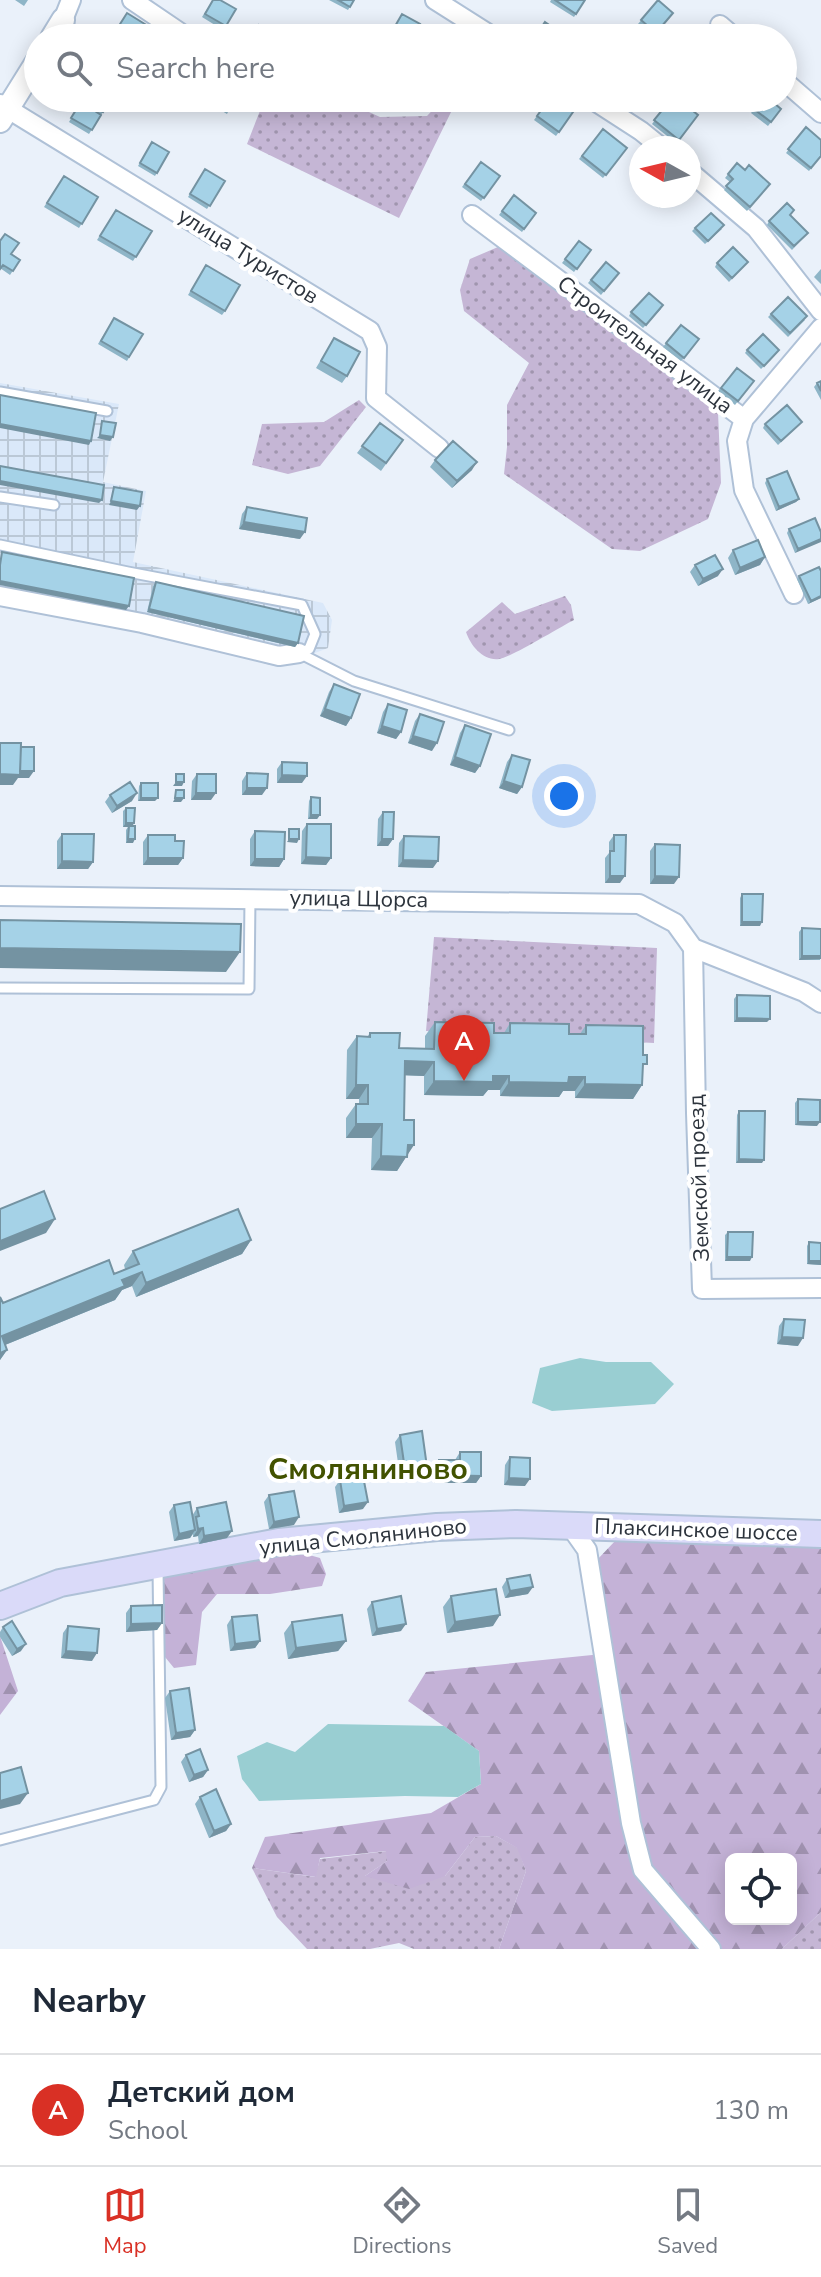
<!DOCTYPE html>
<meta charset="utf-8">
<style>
body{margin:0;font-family:"Nunito Sans",sans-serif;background:#f6f6f7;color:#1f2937}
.controls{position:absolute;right:24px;bottom:24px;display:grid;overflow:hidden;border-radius:12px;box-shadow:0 4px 20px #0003}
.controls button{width:72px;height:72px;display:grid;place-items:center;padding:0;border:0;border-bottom:2px solid #e0e1e3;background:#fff;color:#1f2937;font:40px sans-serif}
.compass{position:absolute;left:629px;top:136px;width:72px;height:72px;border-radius:50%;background:#fff;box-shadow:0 4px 20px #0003;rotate:278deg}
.you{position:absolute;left:564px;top:796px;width:28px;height:28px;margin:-20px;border:6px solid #fff;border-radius:50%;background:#1a73e8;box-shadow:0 0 0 12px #1a73e833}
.badge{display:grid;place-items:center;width:52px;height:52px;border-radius:50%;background:#d93025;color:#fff;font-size:26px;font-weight:700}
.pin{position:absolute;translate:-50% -66px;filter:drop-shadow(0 2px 4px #0008)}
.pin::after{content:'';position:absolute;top:42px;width:28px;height:24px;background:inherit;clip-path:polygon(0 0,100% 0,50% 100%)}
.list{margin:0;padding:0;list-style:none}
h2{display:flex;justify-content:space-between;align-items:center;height:104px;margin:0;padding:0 32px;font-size:34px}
h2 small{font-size:26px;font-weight:400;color:#747a83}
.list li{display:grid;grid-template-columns:52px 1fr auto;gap:24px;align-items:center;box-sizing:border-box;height:112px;padding:0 32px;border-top:2px solid #e0e1e3}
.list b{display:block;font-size:30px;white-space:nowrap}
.list p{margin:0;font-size:26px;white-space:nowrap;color:#747a83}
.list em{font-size:26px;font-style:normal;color:#747a83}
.icon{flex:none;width:44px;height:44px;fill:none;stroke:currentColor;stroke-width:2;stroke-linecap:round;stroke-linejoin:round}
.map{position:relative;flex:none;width:821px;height:1949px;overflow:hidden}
.search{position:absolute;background:#fff;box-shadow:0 4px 20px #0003;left:24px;right:24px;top:24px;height:88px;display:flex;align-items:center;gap:20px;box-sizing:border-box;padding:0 28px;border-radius:44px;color:#747a83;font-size:30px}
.sheet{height:216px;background:#fff}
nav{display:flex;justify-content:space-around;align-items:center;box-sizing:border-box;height:112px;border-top:2px solid #e0e1e3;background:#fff;font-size:22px;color:#747a83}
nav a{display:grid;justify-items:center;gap:4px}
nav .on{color:#d93025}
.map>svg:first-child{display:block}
.industrial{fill:url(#industrial-grid)}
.green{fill:url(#green-dots)}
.forest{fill:url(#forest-firs);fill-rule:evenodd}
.water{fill:#99ced2}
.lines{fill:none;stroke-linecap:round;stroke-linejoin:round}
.service-casing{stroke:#afc1d7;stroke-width:13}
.minor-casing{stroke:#afc1d7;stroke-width:22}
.tertiary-casing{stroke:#afc1d7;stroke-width:26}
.secondary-casing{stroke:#afc1d7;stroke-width:30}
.service{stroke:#fff;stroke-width:9}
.minor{stroke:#fff;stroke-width:18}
.tertiary{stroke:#fff;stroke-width:22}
.secondary{stroke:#dadaf9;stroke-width:26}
.wall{fill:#8eb5c7}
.shaded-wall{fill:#7493a2}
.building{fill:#a5d2e7;stroke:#7493a2;stroke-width:2}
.labels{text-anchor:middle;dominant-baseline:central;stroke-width:8;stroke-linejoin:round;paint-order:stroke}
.street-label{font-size:22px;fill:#2d343d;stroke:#fff}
.district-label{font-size:30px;font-weight:bold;fill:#425200;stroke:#fff}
</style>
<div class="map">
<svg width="821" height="1949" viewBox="0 0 821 1949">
<defs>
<pattern id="industrial-grid" width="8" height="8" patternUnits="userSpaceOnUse" patternTransform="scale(2)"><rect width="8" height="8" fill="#dae8f9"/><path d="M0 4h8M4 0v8" fill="none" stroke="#bbc8d6"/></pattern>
<pattern id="green-dots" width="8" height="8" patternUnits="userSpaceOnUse" patternTransform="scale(2)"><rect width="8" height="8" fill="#c5b6d5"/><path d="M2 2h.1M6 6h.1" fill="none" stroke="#a095ae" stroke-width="1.8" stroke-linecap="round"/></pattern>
<pattern id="forest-firs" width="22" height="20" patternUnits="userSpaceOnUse" patternTransform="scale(2)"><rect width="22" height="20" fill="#c4b2d7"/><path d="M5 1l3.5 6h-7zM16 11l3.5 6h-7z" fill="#a092b0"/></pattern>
</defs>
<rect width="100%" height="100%" fill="#eaf1fa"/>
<!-- industrial -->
<path class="industrial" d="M0,383L119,404L103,482L146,491L133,562L323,603L332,620L328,648L278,667L132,627L0,606Z"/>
<!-- green -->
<path class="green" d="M265,98H338L380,117L427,116L444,98H447L454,106L399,218L247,144Z
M498,247L718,412L721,483L708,519L640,551L612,549L504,474L507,447V405L529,363L464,311L460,290L470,259Z
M359,400L366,407L320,466L288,474L252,465L262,424L324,422Z
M565,596L571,605L574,620C560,627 510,658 499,659C483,661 471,646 466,632L502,602L515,614Z
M434,937L657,948L654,1043L426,1031Z
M496,1836L518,1848L526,1871L499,1949H414L399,1943L370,1949H307L277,1917L252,1868L315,1877L320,1859L387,1851V1861L365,1876H445L475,1837Z
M821,1912V1949H782Z"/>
<!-- forest -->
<path class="forest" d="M667,1530L821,1542V1912L782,1949H499L526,1871L517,1848L496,1836L475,1837L445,1876L409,1889L365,1876L387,1861L386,1851L320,1858L316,1877L252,1868L265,1837L431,1813L481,1784L479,1751L408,1701L426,1672L602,1654L596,1561L616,1540ZM731,1859H791V1919H731Z
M288,1549L320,1558L326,1574L322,1586L270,1594H217L202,1612L196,1665L174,1668L165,1657L160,1582L167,1570Z
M0,1636L18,1691L0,1715Z"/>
<!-- water -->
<path class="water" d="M580,1358L606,1362H651L674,1384L655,1404L552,1411L532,1403L540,1368Z
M328,1724L444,1726L479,1751L481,1784L458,1797L405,1796L259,1801L242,1779L237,1756L267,1742L295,1752Z"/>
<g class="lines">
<!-- service casing -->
<g class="service-casing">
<path id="service" d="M0,392L107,411
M0,497L54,505
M0,545L128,572L302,605L315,634L309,649L299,653
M299,653L354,681L509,730
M0,988L249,989L250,898
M0,1840L154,1800L161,1787L158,1569"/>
</g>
<!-- minor casing -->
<g class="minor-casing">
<path id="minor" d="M132,0L188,38
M435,0L495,38
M63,20L71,0
M720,25L735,38
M783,80L821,113
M590,98L641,131L662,148
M0,104L370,331L377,347L376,398L439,448
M689,171L756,228L821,311
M472,215L744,419L737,441L744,490L794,594
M744,419L821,328
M0,596L142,623L279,656L299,653
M0,896L639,904L675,923L693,948L804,992L821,1003
M693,948L696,1113L702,1289L821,1288
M570,1526L587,1550L631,1823L643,1870L711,1949"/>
</g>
<!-- tertiary casing -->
<g class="tertiary-casing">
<path id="tertiary" d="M52,38L63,20
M0,121L38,60"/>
</g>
<!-- secondary casing -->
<g class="secondary-casing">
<path id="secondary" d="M0,1606L60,1583L279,1542L437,1527L516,1524L821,1534"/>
</g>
<!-- service -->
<use href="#service" class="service"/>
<!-- minor -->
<use href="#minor" class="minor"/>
<!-- tertiary -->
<use href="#tertiary" class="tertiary"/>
<!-- secondary -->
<use href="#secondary" class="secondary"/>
</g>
<!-- wall -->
<path class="wall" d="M15,0H28L24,6Z
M213,0L236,9L223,30L202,17Z
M329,0H354L348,10Z
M551,0H585L574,17L550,2Z
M658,0L673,13L654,37L638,24Z
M127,13L140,38H116L113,36Z
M80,98H112L89,134L69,122L80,103L78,101Z
M209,98L229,110L227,114L207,102Z
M550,98L573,112L556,136L534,120Z
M672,98L698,115L676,143L652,124Z
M763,98L781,109L768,126L751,113Z
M806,127L821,156L809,171L786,153Z
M603,129L627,148L603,178L579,159Z
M152,142L169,152L155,176L138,166Z
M481,162L500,176L481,201L462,187Z
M737,163L745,170L770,184L747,211L724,190L730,182L725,178Z
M205,169L225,181L207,209L188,197Z
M64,176L98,197L79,228L44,207Z
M514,195L536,213L522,232L499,215Z
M649,196H672L660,208Z
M116,210L152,231L133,261L97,240Z
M790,215L805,236L792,250L767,225L769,221Z
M695,228L722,229L705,244L692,231Z
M579,241L591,250L574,272L562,263Z
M11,254L20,260L10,275L0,268Z
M606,262L619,273L601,295L588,283Z
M748,262L729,282L715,267L717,263Z
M206,265L225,311L222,315L188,295Z
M821,269V284L814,277Z
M661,309L643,328L629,316L631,312Z
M771,314L805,320L788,337L768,317Z
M114,318L143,334L127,361L98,344Z
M681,325L699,339L681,361L663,347Z
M334,338L347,376L342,383L316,368Z
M747,350L777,353L761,369L745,353Z
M737,368L754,381L735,405L718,391Z
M821,381V400L814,387L817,383Z
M802,422L778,445L763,428L765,424Z
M380,423L403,440L381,471L357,453Z
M435,460L472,470L452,488L430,467Z
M767,479L799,499L796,502L776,511L765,483Z
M247,507L300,539L239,529L242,514Z
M789,529L821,532L795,553L787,533Z
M733,550L765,557L760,565L735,575L728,558Z
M695,565L718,576L698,586L690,572Z
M821,571V598L808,604L797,579L799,576Z
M156,582L298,643L295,647L147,612L153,586Z
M334,684L351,718L346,726L320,716L329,692Z
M388,704L401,732L396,739L377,733L383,712Z
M420,714L432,751L408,743L415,721Z
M465,725L480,766L475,773L450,765L460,733Z
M512,755L522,787L517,794L499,788L507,762Z
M282,762L302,783H277V769Z
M247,773L262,795H242V781Z
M197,774L211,800H191L192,781Z
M141,783L155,801H138L139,786Z
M110,795L132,801L112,813L105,802Z
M311,797L320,815L317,819H308L309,801Z
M126,808L134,823L132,826L133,843H126V830L128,827H123V811Z
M383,812L393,839L388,846H377L378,819Z
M307,824L331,858L326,865L301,864L302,831Z
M255,831L284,859L279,867L250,866V839Z
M62,834L93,862L88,869H57V841Z
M148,835L175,841L183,858L178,865H143V842Z
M614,835L620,883H605V858L609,853V842Z
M404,836L433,868L398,867L399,843Z
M655,844L674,884H650V851Z
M742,894L760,926H740V898Z
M802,928L821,929L820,960H799V932Z
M737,995L767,1022H734V999Z
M435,1022L494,1033H504L510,1023L569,1034H580L586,1025L643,1070L642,1085L633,1099L575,1098V1091H563L559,1097L500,1096V1090H488L483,1096L424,1095V1076L404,1075V1120L407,1155L397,1171L371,1170L372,1138H346V1118L356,1104H359V1099H346L347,1050L357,1036L367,1037L370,1033L399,1048L425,1049V1036Z
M798,1099L817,1126L795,1125V1103Z
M739,1111L762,1163H736L737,1115Z
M728,1232L750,1261H725V1235Z
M251,1240L242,1254L136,1297L132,1286L122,1290L115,1300L5,1345L7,1350L0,1360V1297L3,1303L114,1274L125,1269L124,1265L133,1251Z
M809,1242L821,1243V1265L807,1264V1246Z
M784,1319L798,1346L777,1344L779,1326Z
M400,1435L422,1474L400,1477L395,1442Z
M460,1452L481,1476L476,1483H434V1467L439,1460H455Z
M510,1457L525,1486L504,1485L505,1465Z
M340,1480L363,1509L339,1513L335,1487Z
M269,1495L294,1525L269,1529L264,1502Z
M174,1505L192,1516L197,1508L227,1538L199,1544L198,1536L193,1537V1534L190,1538L174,1541L169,1512Z
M507,1579L528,1594L505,1598L502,1587Z
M451,1596L493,1626L447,1633L443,1607Z
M372,1602L401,1631L372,1636L367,1609Z
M131,1606L162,1623L157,1630L126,1632V1613Z
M232,1617L260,1641L255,1648L230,1651L227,1625Z
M292,1622L346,1641L338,1651L288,1659L284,1633Z
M68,1626L92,1661L61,1658L63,1633Z
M3,1627L21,1651L12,1656L0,1637V1632Z
M170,1691L195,1730L190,1737L171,1740L165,1698Z
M186,1755L208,1770L203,1777L189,1782L181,1762Z
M200,1797L231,1824L226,1831L209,1838L195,1804Z"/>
<!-- shaded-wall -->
<path class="shaded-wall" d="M0,424L91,441L89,445L0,428Z
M100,435L113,437L110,441L97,438Z
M477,462L472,470L452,488L457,481Z
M0,481L102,500L99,503L0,485Z
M799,499L796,502L776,511L779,507Z
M111,501L140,506L137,510L109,505Z
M244,522L305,532L300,539L239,529Z
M821,539V542L795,553L798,549Z
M765,557L760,565L735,575L740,568Z
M723,569L718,576L698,586L703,579Z
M0,581L129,606L126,610L0,585Z
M821,596V598L808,604L811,601Z
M149,609L298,643L295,647L147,612Z
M325,709L351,718L346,726L320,716Z
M382,726L401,732L396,739L377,733Z
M413,736L437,743L432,751L408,743Z
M455,757L480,766L475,773L450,765Z
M18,771H34L29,778H18L13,785H0V774Z
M282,775L307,776L302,783H277Z
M504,781L522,787L517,794L499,788Z
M176,782H184L182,786H173Z
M247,788H267L262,795H242Z
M137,793L132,801L112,813L117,806Z
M196,793H216L211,800H191Z
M141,798H158L155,801H138Z
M175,798H184L181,802H173Z
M311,815H320L317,819H308Z
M126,823H134L132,827H123Z
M128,839H135L133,843H126Z
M289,839H299L297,843L287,842Z
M382,839H393L388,846H377Z
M306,857L331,858L326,865L301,864Z
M148,858H183L178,865H143Z
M255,859H284L279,867L250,866Z
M403,860L438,861L433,868L398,867Z
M62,861L93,862L88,869H57Z
M610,876H625L620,883H605Z
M655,876L679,877L674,884H650Z
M742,922H762L760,926H740Z
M0,948L240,952L226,972L0,968Z
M802,956H821V959L799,960Z
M737,1018L770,1019L767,1022H734Z
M405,1061L434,1062L424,1076L395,1075Z
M493,1076H509L500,1090H488L483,1096L424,1095L434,1081Z
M569,1077H585L575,1091H563L559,1097L500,1096L509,1082Z
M585,1084L642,1085L633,1099L575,1098Z
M356,1085H368L359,1099H346Z
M798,1122H820L817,1126L795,1125Z
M356,1124H382L372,1138H346Z
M408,1145H414L397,1171L371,1170L381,1156Z
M739,1159L764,1160L762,1163H736Z
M55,1219L46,1233L0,1251V1241Z
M251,1240L242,1254L136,1297L146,1283Z
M727,1257H752L750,1261H725Z
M809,1261H821V1265L807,1264Z
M142,1272L132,1286L122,1290L115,1300L0,1347L2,1336L122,1280Z
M782,1337L803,1338L798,1346L777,1344Z
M7,1350L0,1360V1353Z
M427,1467L422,1474L400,1477L405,1470Z
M439,1475L481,1476L476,1483H434Z
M509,1478L530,1479L525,1486L504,1485Z
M368,1502L363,1509L339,1513L344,1506Z
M299,1517L294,1525L269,1529L274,1522Z
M203,1528L198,1536L193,1537L198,1529Z
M195,1530L190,1538L174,1541L179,1534Z
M232,1531L227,1538L199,1544L204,1536Z
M533,1587L528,1594L505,1598L510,1591Z
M500,1615L493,1626L447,1633L455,1622Z
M162,1623L157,1630L126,1632L131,1624Z
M406,1624L401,1631L372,1636L377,1629Z
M260,1641L255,1648L230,1651L235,1644Z
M346,1641L338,1651L288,1659L296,1648Z
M26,1644L21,1651L12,1656L17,1649Z
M66,1651L97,1653L92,1661L61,1658Z
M195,1730L190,1737L171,1740L176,1733Z
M208,1770L203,1777L189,1782L194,1775Z
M28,1793L20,1804L0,1809V1801Z
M231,1824L226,1831L209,1838L214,1831Z"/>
<!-- building -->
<path class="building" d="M213,0H220L236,9L226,26L205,14Z
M338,0H354L350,7Z
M555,0H585L576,14Z
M658,0L673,13L656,33L641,20Z
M127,13L148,26L140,38H124L115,32Z
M402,14L420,24L412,38H395L390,35Z
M545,22L568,38H534Z
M259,25L275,35L273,38H251Z
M81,98H112L103,112Z
M210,98H238L229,110Z
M550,98H553L573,112L559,132L537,116Z
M672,98H677L698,115L679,140L654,120Z
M763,98H768L781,109L771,122L754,109Z
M81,102L101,115L92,130L71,118Z
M806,127L821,140V156L811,168L788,149Z
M603,129L627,148L606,175L582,156Z
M152,142L169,152L157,173L140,163Z
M481,162L500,176L484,198L465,184Z
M737,163L745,170L749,165L770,184L750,207L726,186L733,179L728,174Z
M205,169L225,181L210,206L190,194Z
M64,176L98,197L82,224L47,203Z
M514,195L536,213L524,229L502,211Z
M654,196H671L663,204Z
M787,203L794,210L790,215L808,233L794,246L769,221Z
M116,210L152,231L136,257L100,236Z
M711,213L724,225L708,241L695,228Z
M5,234L19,243L11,254L20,260L13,271L3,265L0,269V241Z
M579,241L591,250L577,269L565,259Z
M733,247L748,262L732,278L717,263Z
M606,262L619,273L604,291L591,280Z
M206,265L240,285L225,311L191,291Z
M649,293L663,305L646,325L631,312Z
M788,297L807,316L790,333L771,314Z
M114,318L143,334L129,357L101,341Z
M681,325L699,339L684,358L666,343Z
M763,334L779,350L764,366L747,350Z
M334,338L360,352L347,376L321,361Z
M737,368L754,381L738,401L721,388Z
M821,381V391L817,383Z
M0,395L96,413L91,441L0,424Z
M787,405L802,422L781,441L765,424Z
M102,421L116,423L113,437L100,435Z
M380,423L403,440L386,463L362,446Z
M453,441L477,462L457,481L435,460Z
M0,466L104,485L102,500L0,481Z
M787,471L799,499L779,507L767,479Z
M114,487L142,492L140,506L111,501Z
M247,507L307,518L305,532L244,522Z
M815,518L821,532V539L798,549L789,529Z
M758,540L765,557L740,568L733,550Z
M2,552L134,578L129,606L0,581V565Z
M715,555L723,569L703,579L695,565Z
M819,567L821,571V596L811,601L799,576Z
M156,582L304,616L298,643L149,609Z
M334,684L360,694L351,718L325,709Z
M388,704L407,710L401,732L382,726Z
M420,714L444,722L437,743L413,736Z
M465,725L491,734L480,766L455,757Z
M0,743H21L20,775L0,774Z
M21,747H34V771H20Z
M512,755L530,760L522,787L504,781Z
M282,762L307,763V776L282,775Z
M247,773L268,774L267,788H247Z
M176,774H184V782H176Z
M197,774H216V793H196Z
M130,782L137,793L117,806L110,795Z
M141,783H158V798H141Z
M176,790H184V798H175Z
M311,797L320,798V815H311Z
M126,808H135L134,823H126Z
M383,812H394L393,839H382Z
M307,824H331V858L306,857Z
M129,826H135V839H128Z
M289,829H299V839H289Z
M255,831L285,832L284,859H255Z
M62,834H94L93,862L62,861Z
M148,835H175V841H184L183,858H148Z
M614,835H626L625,876H610V851H614Z
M404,836L439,837L438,861L403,860Z
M655,844L680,845L679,877L655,876Z
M742,894H763L762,922H742Z
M0,920L241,924L240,952L0,948Z
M802,928L821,929V956H802Z
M737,995L770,996V1019L737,1018Z
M435,1022L494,1023V1033H510V1023L569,1024V1034H586V1025L643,1026V1055H647V1064H643L642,1085L585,1084V1077H569L568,1083L509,1082V1076H493V1082L434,1081V1062L405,1061L404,1120H414V1145H408L407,1157L381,1156L382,1124H356V1104H368V1085H356L357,1036L370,1037V1033H400L399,1048L434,1049Z
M798,1099L820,1100V1122H798Z
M739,1111H765L764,1160L739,1159Z
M44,1191L55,1219L0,1241V1209Z
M238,1209L251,1240L146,1283L142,1272L122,1280L125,1286L2,1336L7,1350L0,1353V1297L3,1303L109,1260L114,1274L139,1264L133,1251Z
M728,1232H753L752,1257H727Z
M809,1242L821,1243V1261H809Z
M784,1319L805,1320L803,1338L782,1337Z
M422,1431L427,1467L405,1470L400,1435Z
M460,1452H481V1476L439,1475V1460H460Z
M510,1457L530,1458V1479L509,1478Z
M363,1476L368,1502L344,1506L340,1480Z
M294,1491L299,1517L274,1522L269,1495Z
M190,1502L195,1530L179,1534L174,1505Z
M226,1502L232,1531L204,1536L203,1528L198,1529L196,1517L199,1516L197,1508Z
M530,1575L533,1587L510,1591L507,1579Z
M496,1589L500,1615L455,1622L451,1596Z
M401,1596L406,1624L377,1629L372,1602Z
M162,1605V1623L131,1624V1606Z
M257,1615L260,1641L235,1644L232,1617Z
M342,1615L346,1641L296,1648L292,1622Z
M12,1621L26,1644L17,1649L3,1627Z
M68,1626L99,1629L97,1653L66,1651Z
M189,1688L195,1730L176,1733L170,1691Z
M200,1749L208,1770L194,1775L186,1755Z
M21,1767L28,1793L0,1801V1773Z
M216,1789L231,1824L214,1831L200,1797Z"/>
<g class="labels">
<!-- street labels -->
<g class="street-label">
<text transform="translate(248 256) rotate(32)">улица Туристов</text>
<text transform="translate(645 345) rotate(37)">Строительная улица</text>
<text transform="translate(359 899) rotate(1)">улица Щорса</text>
<text transform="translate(699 1178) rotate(-92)">Земской проезд</text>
<text transform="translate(696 1530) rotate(2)">Плаксинское шоссе</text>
<text transform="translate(363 1537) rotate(-6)">улица Смоляниново</text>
</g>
<!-- district labels -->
<g class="district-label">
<text x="368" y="1469">Смоляниново</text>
</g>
</g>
</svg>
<div class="controls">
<button><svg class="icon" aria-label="locate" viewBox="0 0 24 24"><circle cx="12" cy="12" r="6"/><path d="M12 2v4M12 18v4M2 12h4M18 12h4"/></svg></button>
</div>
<svg class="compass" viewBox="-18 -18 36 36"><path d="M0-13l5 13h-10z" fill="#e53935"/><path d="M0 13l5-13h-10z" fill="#747a83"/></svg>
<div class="you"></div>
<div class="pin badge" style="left:464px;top:1081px">A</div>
<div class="search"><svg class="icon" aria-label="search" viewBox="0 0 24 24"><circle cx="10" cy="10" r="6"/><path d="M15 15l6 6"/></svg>Search here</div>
</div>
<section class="sheet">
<h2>Nearby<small></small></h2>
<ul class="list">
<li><span class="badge">A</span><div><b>Детский дом</b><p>School</p></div><em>130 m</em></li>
</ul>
</section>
<nav>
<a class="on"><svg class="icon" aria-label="map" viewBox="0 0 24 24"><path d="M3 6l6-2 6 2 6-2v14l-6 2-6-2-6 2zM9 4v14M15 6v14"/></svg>Map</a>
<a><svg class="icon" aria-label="directions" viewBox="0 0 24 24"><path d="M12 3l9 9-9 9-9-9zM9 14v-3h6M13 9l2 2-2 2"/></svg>Directions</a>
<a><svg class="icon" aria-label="saved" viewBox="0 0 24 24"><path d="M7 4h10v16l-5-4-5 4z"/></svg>Saved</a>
</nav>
